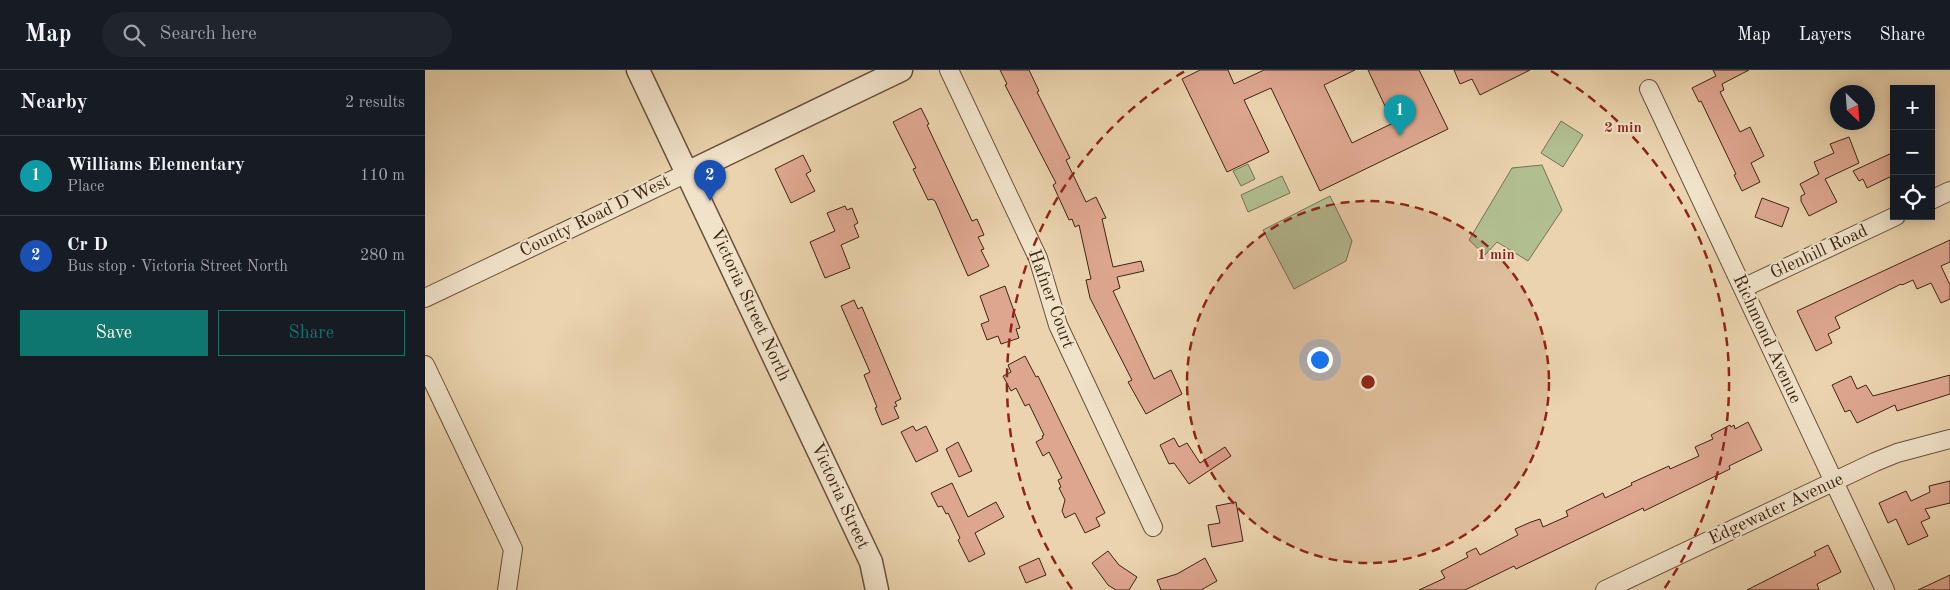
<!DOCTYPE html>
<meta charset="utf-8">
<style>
body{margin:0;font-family:"Old Standard TT",serif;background:#20242c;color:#f1f3f6}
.controls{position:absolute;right:15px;top:15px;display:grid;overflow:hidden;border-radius:0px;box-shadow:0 2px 12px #0003}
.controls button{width:45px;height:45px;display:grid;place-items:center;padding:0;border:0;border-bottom:1px solid #363941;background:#171b24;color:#f1f3f6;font:25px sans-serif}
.compass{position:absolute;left:1405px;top:15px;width:45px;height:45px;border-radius:50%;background:#171b24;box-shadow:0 2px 12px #0003;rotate:155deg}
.you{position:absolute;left:894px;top:289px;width:18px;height:18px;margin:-12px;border:4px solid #fff;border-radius:50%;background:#1a73e8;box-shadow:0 0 0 8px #1a73e833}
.badge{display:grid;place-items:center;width:32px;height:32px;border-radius:50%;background:#0f766e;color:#fff;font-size:16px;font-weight:700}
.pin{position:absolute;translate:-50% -41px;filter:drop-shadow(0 1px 2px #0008)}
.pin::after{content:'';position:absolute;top:26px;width:18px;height:15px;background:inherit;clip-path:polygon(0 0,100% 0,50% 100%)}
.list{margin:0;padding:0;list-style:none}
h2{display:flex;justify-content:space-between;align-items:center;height:65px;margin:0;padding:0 20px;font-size:21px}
h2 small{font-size:16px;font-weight:400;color:#9ea1a6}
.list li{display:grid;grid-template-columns:32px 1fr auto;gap:15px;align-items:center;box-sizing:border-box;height:80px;padding:0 20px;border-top:1px solid #363941}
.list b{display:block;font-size:19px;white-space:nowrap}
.list p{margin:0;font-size:16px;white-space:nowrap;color:#9ea1a6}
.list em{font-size:16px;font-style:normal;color:#9ea1a6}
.actions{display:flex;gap:10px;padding:15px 20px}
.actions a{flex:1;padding:11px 0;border:1px solid #0f766e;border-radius:0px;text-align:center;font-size:18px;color:#0f766e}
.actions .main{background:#0f766e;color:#fff}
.icon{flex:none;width:28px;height:28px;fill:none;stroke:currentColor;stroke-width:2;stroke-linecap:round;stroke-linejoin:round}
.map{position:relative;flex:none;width:1525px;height:520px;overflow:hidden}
header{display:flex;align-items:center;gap:30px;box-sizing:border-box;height:70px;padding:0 25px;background:#171b24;border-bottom:1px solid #363941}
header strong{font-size:24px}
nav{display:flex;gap:28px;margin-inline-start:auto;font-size:18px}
.search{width:350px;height:45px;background:#20242c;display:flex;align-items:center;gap:12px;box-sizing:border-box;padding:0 18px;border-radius:28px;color:#9ea1a6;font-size:19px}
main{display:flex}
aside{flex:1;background:#171b24}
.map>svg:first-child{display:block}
.green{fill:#b1be8f;stroke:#777152}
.building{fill:#dea68f;stroke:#3d2414}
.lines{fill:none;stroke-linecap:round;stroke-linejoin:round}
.minor-casing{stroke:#68503a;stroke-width:20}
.tertiary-casing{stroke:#68503a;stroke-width:25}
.minor{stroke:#f1e2ca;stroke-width:18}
.tertiary{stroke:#f1e2ca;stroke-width:22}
.ring{fill:none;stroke:#8f2418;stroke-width:2.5;stroke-dasharray:9 6}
.labels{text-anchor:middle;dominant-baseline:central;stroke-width:4;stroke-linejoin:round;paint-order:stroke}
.street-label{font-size:18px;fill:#3d2414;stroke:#f1e2ca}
.centre{fill:#8f2418;stroke:#f1e2ca;stroke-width:2.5}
.ring-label{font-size:15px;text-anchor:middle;font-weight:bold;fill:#8f2418;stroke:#f1e2ca;stroke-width:4;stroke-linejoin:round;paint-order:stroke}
</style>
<header>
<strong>Map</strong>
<div class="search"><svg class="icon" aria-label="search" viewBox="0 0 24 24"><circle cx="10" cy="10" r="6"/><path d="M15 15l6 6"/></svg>Search here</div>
<nav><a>Map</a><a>Layers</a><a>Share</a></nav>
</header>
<main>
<aside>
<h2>Nearby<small>2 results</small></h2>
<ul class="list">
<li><span class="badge" style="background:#0f9aa8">1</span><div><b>Williams Elementary</b><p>Place</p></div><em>110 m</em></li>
<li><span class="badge" style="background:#1a4fb4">2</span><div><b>Cr D</b><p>Bus stop · Victoria Street North</p></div><em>280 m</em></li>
</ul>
<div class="actions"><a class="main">Save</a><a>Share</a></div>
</aside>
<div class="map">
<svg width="1525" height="520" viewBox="0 0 1525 520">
<rect width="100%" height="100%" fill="#ead3ae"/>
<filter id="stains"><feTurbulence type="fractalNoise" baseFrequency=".004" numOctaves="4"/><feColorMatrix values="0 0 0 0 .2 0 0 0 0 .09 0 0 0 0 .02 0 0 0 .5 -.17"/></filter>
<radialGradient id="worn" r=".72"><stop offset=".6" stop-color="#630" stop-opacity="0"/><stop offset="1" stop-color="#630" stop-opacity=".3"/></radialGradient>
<!-- green -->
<path class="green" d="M1136,51L1158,65L1138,97L1116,83Z
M823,94L830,109L816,116L808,101Z
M1117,95L1137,140L1103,191L1072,172L1060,185L1044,170L1087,98Z
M857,106L865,123L823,142L816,125Z
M905,126L927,171L921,191L869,219L838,160Z"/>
<!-- building -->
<path class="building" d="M575,0H604L614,21L612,22L645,88L641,90L661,132L671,127L681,148L677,149L688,197L716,191L719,201L692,207L695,218L688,221L729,309L746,300L757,324L721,344L703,312L707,310L665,228L661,210L666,209L654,155L650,157L647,149L644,150L628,115L631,113L580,15L582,14Z
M775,0H803L809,14L839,0H930L899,15L927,73L968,53L943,0H994L1023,59L895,121L846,18L819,30L844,82L802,102L757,9Z
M1029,0H1105L1055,25L1047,9L1035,14Z
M1288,0H1324L1297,14L1299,20L1295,22L1315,62L1325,57L1339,86L1326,93L1335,112L1317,121L1309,105L1311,104L1288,56L1276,31L1274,32L1267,18L1291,6Z
M496,38L504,54L502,55L547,151L552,149L559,165L553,167L559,179L556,180L564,196L543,206L510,131L507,129L503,130L488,99L491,98L468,52Z
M1424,67L1434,93L1400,109L1412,132L1384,146L1376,131V126L1380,124L1375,114L1394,104L1389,92L1409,83L1405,74Z
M1469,82V105L1442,118L1438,109L1434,111L1428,101Z
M378,85L386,101L381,104L390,121L366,133L350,99Z
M1337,128L1364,138L1357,157L1330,147Z
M420,136L422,140L427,138L433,153L429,155L434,167L416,175L425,198L400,208L385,172L410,161L402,143Z
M1525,170V192L1516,196L1525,215V229L1516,233L1506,213L1492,219L1488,210L1477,215L1476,214L1410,247L1415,258L1403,264L1407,273L1391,281L1372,241Z
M580,216L595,258L591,259L594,268L576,274L573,266L562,270L556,254L564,251L555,226Z
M429,230L433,239L437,237L476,329L470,332L472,336L469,337L474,348L457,355L450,338L452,337L439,305L445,302L416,236Z
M600,286L611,307L613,306L680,443L671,448L675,456L660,463L650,443L640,448L637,441L640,430L634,418L636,417L633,410L637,408L624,382L618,386L611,372L618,368L617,366L619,365L604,334L600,336L591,318L586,321L578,306L586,302L583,295Z
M1525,305V324L1472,341L1470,335L1432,353L1425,340L1420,342L1407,315L1426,306L1432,319L1441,315L1448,326Z
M1323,352L1337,380L1304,396L1305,399L1219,441L1218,438L1091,499L1089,496L1040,520H994L1020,508L1016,501L1043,487L1041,483L1051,478L1055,485L1093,465L1090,459L1106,452L1115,449L1118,457L1143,446L1141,441L1178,423L1180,428L1207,415L1206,413L1244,396L1245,399L1274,386L1270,377L1288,369L1286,365L1305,355L1306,357L1309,355L1310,359Z
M488,356L491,361L501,356L513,381L491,392L476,362Z
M749,368L754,377L762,373L775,393L800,377L806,386L764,414L749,393L744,394L735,375Z
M533,372L547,401L534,407L521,379Z
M1525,411V433L1500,439L1505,448L1496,452L1503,466L1483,475L1471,449L1463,453L1454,433L1481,421L1486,431L1505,422L1504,416Z
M527,413L543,447L571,432L579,447L550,463L560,484L544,492L533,470L535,468L523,443L521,444L517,436L513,437L506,423Z
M811,432L818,471L787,477L783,455L795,453L791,436Z
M1403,475L1416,502L1392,514L1394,520H1322L1391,485L1389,482Z
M683,481L694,495L712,507L704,520H691L683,515L667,493Z
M614,488L621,505L601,513L594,497Z
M780,488L792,511L776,520H736L732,510L752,504Z
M1525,505V520H1493Z"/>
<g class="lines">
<!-- minor casing -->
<g class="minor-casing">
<path id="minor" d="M524,0L613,188L633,255L728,457
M1224,19L1460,520
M1506,130L1525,121
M1318,218L1471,146
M0,228L262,103
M0,295L88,479L82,520
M1180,520L1450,392L1472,383L1525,369"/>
</g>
<!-- tertiary casing -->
<g class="tertiary-casing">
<path id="tertiary" d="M213,0L446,492L452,520
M262,103L476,0"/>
</g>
<!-- minor -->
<use href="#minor" class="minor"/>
<!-- tertiary -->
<use href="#tertiary" class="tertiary"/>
</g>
<!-- distance rings -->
<circle cx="943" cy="312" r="181" fill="#8f2418" fill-opacity=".12"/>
<g class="ring">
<circle cx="943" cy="312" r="181"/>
<path d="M647 519A361 361 0 0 1 760 1M1126 1A361 361 0 0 1 1239 519"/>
</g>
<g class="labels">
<!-- street labels -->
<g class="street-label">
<text transform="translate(170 146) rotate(-26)">County Road D West</text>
<text transform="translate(1394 182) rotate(-25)">Glenhill Road</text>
<text transform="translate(626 229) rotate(70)">Hafner Court</text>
<text transform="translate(325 235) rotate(65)">Victoria Street North</text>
<text transform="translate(1342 269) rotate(65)">Richmond Avenue</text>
<text transform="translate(415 426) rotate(65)">Victoria Street</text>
<text transform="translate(1351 439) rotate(-25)">Edgewater Avenue</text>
</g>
</g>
<circle cx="943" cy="312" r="8" class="centre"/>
<g class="ring-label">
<text x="1198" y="62">2 min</text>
<text x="1071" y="189">1 min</text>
</g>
<rect width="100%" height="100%" filter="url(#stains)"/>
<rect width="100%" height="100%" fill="url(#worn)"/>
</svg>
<div class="controls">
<button>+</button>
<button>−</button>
<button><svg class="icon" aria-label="locate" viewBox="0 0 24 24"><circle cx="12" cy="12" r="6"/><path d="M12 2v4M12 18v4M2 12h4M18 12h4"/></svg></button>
</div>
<svg class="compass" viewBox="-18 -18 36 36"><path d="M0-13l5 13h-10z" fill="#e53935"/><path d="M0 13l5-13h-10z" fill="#9ea1a6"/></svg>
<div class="you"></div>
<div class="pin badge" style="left:975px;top:66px;background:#0f9aa8">1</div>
<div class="pin badge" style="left:285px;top:131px;background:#1a4fb4">2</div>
</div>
</main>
